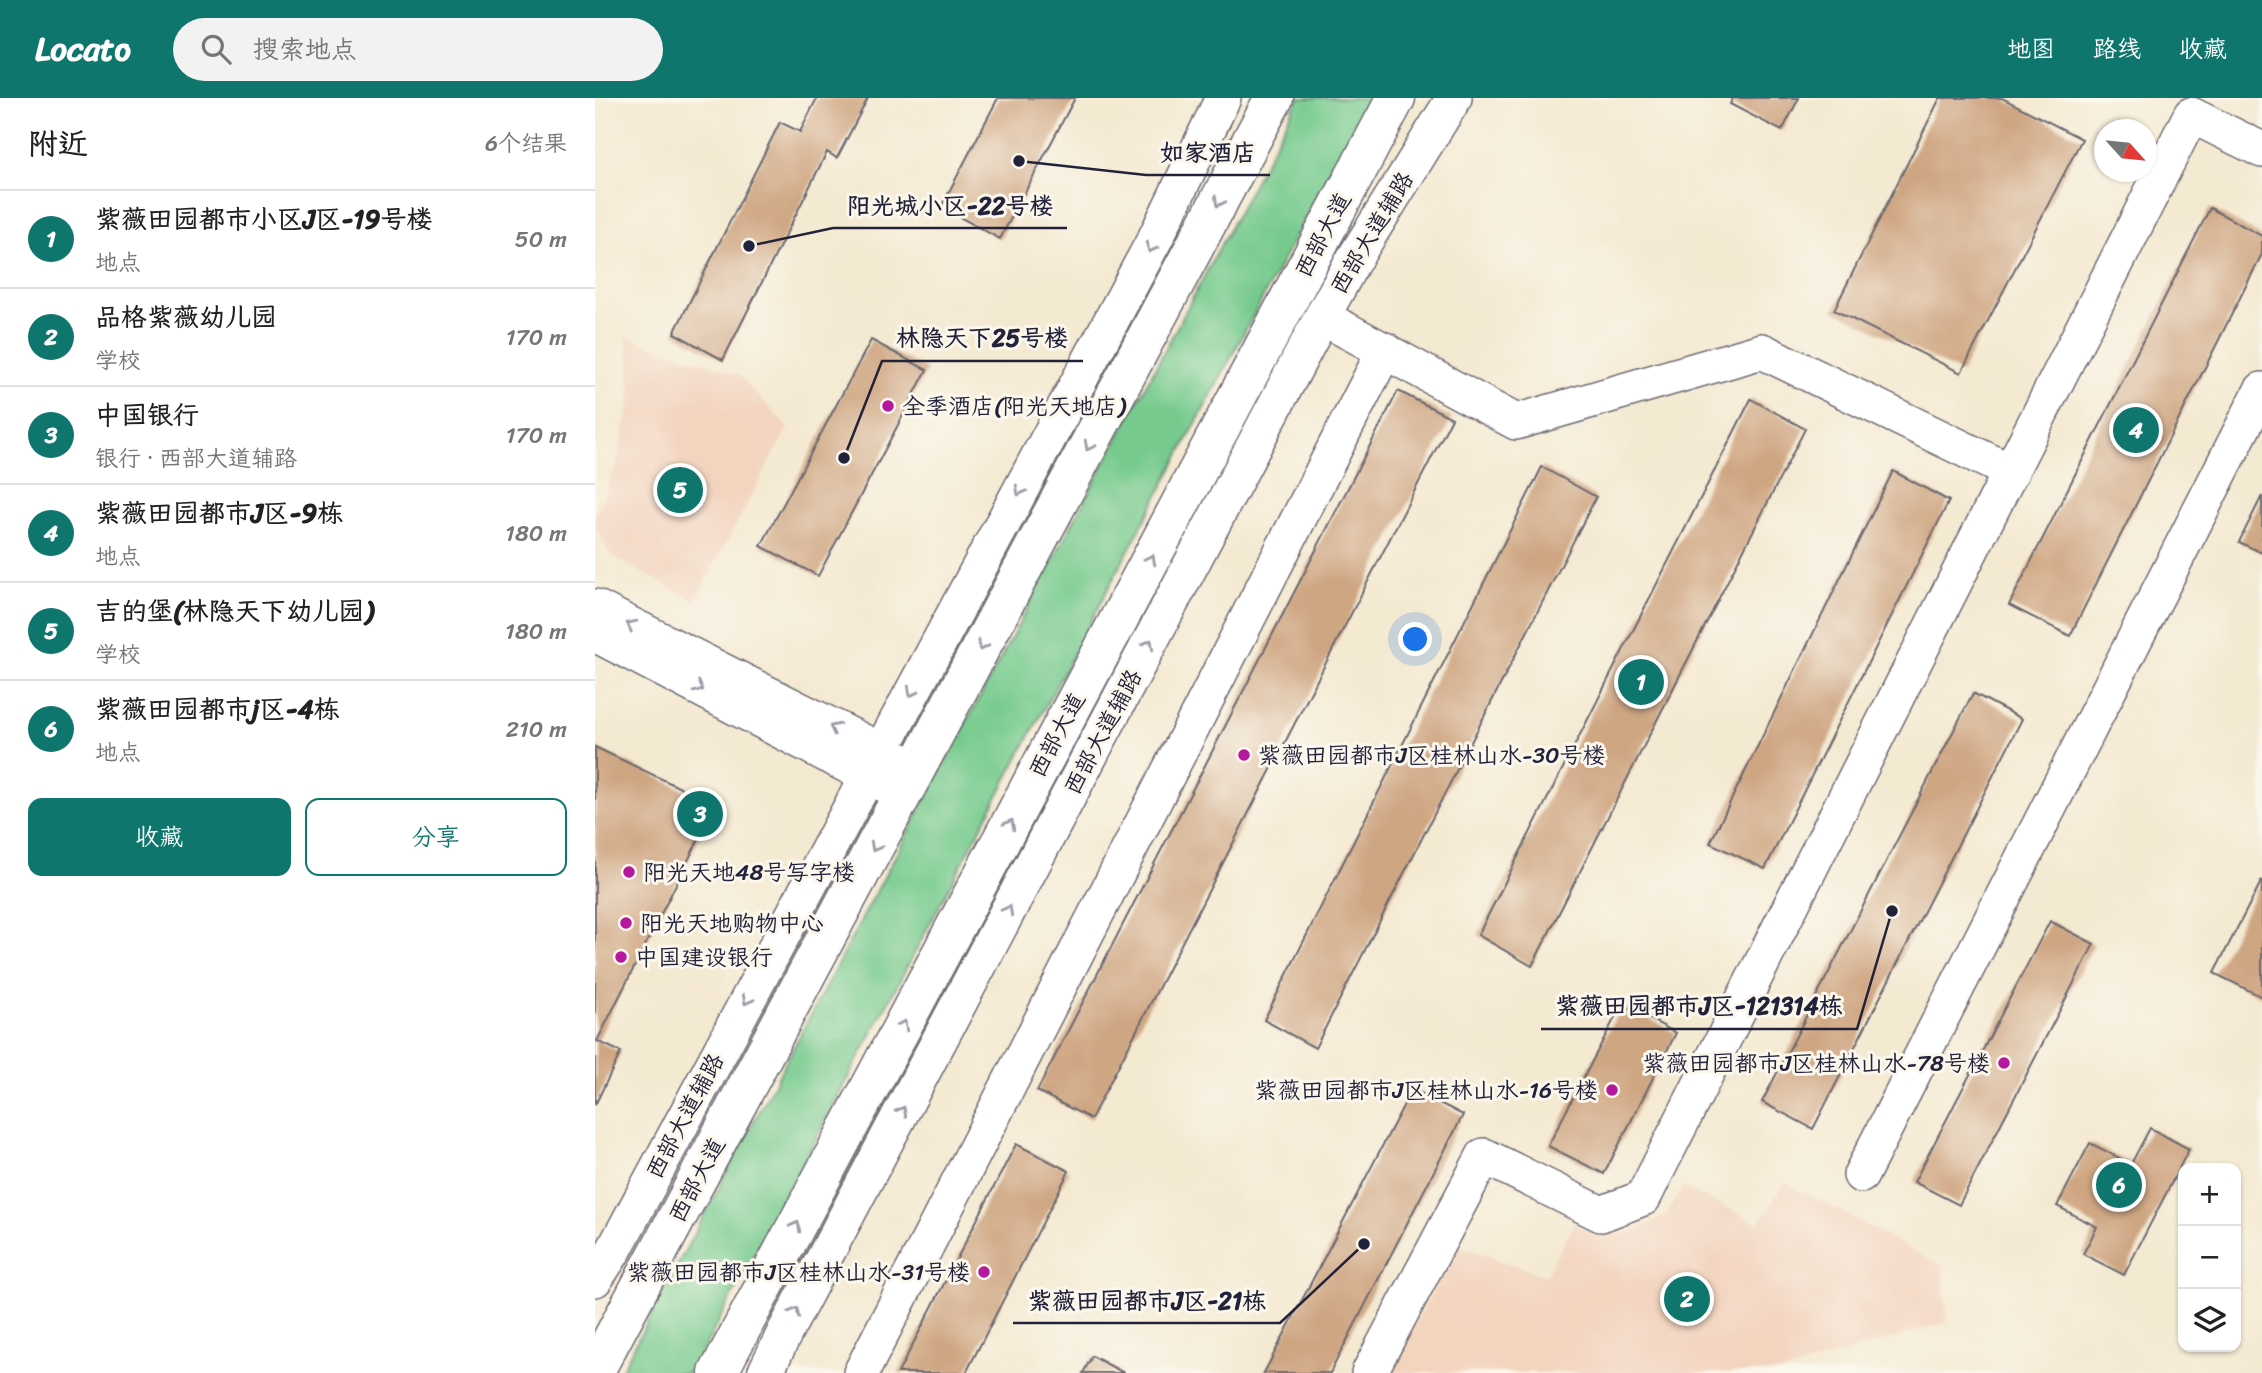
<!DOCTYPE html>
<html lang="zh">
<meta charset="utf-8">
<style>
body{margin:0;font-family:Sriracha,"LXGW WenKai TC",sans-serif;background:#f2f2f2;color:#222}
.controls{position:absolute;right:21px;bottom:21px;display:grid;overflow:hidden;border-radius:14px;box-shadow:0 2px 5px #0004}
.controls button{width:63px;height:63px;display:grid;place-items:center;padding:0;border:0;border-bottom:2px solid #e0e0e0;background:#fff;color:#222;font:35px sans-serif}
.compass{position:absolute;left:1499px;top:21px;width:63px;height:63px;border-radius:50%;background:#fff;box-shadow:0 2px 5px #0004;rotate:117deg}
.you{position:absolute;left:821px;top:542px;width:24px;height:24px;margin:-18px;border:5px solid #fff;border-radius:50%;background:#1a73e8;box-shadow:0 0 0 10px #1a73e833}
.badge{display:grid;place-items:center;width:46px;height:46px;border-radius:50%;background:#0f766e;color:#fff;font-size:23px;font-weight:700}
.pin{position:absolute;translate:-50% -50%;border:4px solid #fff;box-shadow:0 2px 7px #0006}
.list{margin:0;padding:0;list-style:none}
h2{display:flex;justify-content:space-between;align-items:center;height:91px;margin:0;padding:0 28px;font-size:30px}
h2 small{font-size:23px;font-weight:400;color:#767676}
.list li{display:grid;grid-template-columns:46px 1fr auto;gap:21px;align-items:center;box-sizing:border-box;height:98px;padding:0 28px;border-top:2px solid #e0e0e0}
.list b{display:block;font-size:26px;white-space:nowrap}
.list p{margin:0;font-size:23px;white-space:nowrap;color:#767676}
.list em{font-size:23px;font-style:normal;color:#767676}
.actions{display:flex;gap:14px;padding:21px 28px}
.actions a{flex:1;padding:16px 0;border:2px solid #0f766e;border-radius:14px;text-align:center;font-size:24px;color:#0f766e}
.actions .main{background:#0f766e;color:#fff}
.icon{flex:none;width:38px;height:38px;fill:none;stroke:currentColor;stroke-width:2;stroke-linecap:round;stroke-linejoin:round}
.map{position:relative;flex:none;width:1667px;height:1275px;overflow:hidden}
header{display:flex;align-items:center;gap:42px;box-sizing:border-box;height:98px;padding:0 35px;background:#0f766e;color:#fff}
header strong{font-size:33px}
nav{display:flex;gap:38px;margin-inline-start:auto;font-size:24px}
.search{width:490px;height:63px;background:#f2f2f2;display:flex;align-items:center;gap:18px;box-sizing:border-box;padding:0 24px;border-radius:38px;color:#767676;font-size:26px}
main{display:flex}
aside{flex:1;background:#fff}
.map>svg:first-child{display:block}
.built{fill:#f3d4bf}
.green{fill:#76ca8e;stroke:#4c7664;stroke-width:2}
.building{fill:#cfa682}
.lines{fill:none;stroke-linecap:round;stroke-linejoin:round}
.minor-casing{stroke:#6c6870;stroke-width:38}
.major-casing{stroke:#6c6870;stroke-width:41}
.minor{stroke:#fff;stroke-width:35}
.major{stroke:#fff;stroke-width:38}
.oneway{stroke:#9c9ca7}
.poi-dot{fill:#b5179e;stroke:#fbf7ec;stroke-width:2.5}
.labels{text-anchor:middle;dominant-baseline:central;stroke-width:6;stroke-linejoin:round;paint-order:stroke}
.street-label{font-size:23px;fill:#22223b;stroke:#fbf7ec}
.poi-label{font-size:23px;fill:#22223b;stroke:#fbf7ec;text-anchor:start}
.leader{fill:none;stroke:#22223b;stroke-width:2.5}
.callout-dot{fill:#22223b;stroke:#fbf7ec;stroke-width:2.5}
.callout-label{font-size:24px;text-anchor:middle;font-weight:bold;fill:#22223b;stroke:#fbf7ec;stroke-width:6;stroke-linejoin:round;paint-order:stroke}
</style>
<header>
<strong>Locato</strong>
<div class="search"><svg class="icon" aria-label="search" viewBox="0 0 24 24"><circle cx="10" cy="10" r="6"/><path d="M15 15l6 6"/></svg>搜索地点</div>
<nav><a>地图</a><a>路线</a><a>收藏</a></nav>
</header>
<main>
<aside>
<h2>附近<small>6个结果</small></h2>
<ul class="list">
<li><span class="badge">1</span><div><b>紫薇田园都市小区J区-19号楼</b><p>地点</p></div><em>50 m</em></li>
<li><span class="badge">2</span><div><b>品格紫薇幼儿园</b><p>学校</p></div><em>170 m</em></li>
<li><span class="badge">3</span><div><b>中国银行</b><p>银行 · 西部大道辅路</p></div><em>170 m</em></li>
<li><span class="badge">4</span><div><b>紫薇田园都市J区-9栋</b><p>地点</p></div><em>180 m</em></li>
<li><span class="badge">5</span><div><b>吉的堡(林隐天下幼儿园)</b><p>学校</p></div><em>180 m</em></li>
<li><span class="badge">6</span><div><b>紫薇田园都市j区-4栋</b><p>地点</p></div><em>210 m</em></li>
</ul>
<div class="actions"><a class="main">收藏</a><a>分享</a></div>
</aside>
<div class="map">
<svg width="1667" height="1275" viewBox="0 0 1667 1275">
<rect width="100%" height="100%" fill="#fbf7ec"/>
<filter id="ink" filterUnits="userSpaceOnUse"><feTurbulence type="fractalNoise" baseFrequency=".0143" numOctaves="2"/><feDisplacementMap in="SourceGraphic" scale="14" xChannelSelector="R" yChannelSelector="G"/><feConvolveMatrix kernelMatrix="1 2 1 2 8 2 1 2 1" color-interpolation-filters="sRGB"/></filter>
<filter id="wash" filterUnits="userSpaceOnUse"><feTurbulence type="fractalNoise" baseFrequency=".00686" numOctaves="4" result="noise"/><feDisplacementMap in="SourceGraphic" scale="28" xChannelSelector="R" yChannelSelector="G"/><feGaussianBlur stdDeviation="1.57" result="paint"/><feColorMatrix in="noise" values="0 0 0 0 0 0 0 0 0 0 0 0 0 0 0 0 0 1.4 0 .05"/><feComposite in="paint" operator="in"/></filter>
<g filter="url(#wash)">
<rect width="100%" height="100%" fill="#f4e9d1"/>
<!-- built -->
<path class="built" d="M32,239L144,277L193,330L100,503L15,457L0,426V418L22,366L36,297Z
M1190,1084L1348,1168L1352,1224L1184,1275H794L863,1147L950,1178L979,1126L1001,1137L1036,1134L1070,1118L1088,1089L1164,1125Z"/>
<!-- green -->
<path class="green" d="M704,0H774L96,1275H25Z"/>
<g id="blocks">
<!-- building -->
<path class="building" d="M222,0H273L242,60L232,54L128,262L79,235L185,24L205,34Z
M403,0H480L405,141L346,109Z
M1138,0H1204L1187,33L1135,6Z
M1345,0H1407L1487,41L1366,275L1239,212Z
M1615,110L1667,138V156L1475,538L1414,507Z
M276,242L332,272L223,478L166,448Z
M803,293L857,320L496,1021L442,993Z
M1156,301L1210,331L937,868L883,837Z
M947,369L1001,399L720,950L669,922Z
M1298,373L1354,403L1170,771L1115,745Z
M1667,398V455L1644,444Z
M1378,595L1427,621L1218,1031L1167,1004Z
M0,649L121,707L2,943L26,954L0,1007Z
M1667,782V899L1619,875Z
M1455,823L1499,846L1364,1107L1319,1084Z
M1027,906L1081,935L1009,1076L953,1048Z
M817,991L868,1017L735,1275H669Z
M1555,1030L1594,1051L1529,1177L1488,1156L1502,1129L1462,1108L1495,1045L1536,1066Z
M421,1046L474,1073L371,1275H303Z
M497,1258L529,1275H488Z"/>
</g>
</g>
<g filter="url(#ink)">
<use href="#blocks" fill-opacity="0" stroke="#6c6870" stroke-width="2"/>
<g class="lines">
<!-- minor casing -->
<g class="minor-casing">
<path id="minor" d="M727,219L921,324L1167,253L1416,374
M0,509L306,663
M0,536L292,688
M1266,1077L1667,292
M0,1181L19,1152L561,139L628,0
M170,1275L190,1234L727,219L759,161L859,0
M266,1275L790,252
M774,1275L889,1058L1006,1116L1048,1100L1596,17L1667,52"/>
</g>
<!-- major casing -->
<g class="major-casing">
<path id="major" d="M0,1273L679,0
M123,1275L801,0"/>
</g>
<!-- minor -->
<use href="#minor" class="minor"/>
<!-- major -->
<use href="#major" class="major"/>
</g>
<!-- one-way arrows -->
<defs><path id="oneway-chevron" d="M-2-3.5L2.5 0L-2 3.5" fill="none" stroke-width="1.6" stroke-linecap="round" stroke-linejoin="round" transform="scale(1.75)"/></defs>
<g class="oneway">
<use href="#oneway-chevron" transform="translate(624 104) rotate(118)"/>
<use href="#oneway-chevron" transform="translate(556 150) rotate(118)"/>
<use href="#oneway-chevron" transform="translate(494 348) rotate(118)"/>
<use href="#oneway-chevron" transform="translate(425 393) rotate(118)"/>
<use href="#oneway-chevron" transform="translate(556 461) rotate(-62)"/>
<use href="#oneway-chevron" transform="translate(36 527) rotate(-153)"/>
<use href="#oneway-chevron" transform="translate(554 546) rotate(-62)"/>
<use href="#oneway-chevron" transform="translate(387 548) rotate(118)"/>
<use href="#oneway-chevron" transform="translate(104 590) rotate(27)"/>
<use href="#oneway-chevron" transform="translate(317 594) rotate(118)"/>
<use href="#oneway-chevron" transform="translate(239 630) rotate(-153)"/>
<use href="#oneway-chevron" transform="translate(415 726) rotate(-62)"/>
<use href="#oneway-chevron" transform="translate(280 749) rotate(118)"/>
<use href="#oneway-chevron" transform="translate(413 812) rotate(-62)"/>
<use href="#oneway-chevron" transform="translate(152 902) rotate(118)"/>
<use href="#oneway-chevron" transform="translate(308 927) rotate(-62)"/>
<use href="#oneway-chevron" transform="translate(307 1013) rotate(-62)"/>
<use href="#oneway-chevron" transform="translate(201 1128) rotate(-62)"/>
<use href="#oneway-chevron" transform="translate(200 1214) rotate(-62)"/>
</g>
</g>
<!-- markers -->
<g class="poi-dot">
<circle cx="293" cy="308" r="7"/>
<circle cx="649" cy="657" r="7"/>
<circle cx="34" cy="774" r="7"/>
<circle cx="31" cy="825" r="7"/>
<circle cx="26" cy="859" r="7"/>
<circle cx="1409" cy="965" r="7"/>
<circle cx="1017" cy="992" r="7"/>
<circle cx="389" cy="1174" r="7"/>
</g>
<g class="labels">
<!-- street labels -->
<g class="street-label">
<text transform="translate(777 135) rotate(-59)">西部大道辅路</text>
<text transform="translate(728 137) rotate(-62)">西部大道</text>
<text transform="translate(508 634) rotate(-62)">西部大道辅路</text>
<text transform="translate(462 637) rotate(-62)">西部大道</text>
<text transform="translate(90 1018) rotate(-62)">西部大道辅路</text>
<text transform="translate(102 1082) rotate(-62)">西部大道</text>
</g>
<!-- poi labels -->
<g class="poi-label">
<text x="307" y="308">全季酒店(阳光天地店)</text>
<text x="663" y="657">紫薇田园都市J区桂林山水-30号楼</text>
<text x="48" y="774">阳光天地48号写字楼</text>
<text x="45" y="825">阳光天地购物中心</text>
<text x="40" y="859">中国建设银行</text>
<text x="1395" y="965" text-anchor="end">紫薇田园都市J区桂林山水-78号楼</text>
<text x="1003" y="992" text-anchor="end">紫薇田园都市J区桂林山水-16号楼</text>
<text x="375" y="1174" text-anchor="end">紫薇田园都市J区桂林山水-31号楼</text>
</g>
</g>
<!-- callouts -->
<path class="leader" d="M424 63L551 77H675M154 148L238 130H472M249 360L287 263H488M1297 813L1262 931H946M769 1146L685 1225H418"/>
<g class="callout-dot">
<circle cx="424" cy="63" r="7"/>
<circle cx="154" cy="148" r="7"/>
<circle cx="249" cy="360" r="7"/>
<circle cx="1297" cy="813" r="7"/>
<circle cx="769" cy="1146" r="7"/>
</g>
<g class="callout-label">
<text x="613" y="63">如家酒店</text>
<text x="355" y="116">阳光城小区-22号楼</text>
<text x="387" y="248">林隐天下25号楼</text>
<text x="1104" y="916">紫薇田园都市J区-121314栋</text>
<text x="552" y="1211">紫薇田园都市J区-21栋</text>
</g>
</svg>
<div class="controls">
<button>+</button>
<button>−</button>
<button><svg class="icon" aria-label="layers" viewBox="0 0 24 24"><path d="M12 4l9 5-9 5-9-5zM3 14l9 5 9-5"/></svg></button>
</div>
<svg class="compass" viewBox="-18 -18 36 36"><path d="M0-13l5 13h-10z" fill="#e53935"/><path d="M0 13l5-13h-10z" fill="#767676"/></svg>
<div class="you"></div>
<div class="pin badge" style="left:1046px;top:584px">1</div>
<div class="pin badge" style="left:1092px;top:1201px">2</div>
<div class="pin badge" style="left:105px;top:716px">3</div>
<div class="pin badge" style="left:1541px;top:332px">4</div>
<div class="pin badge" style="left:85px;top:392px">5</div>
<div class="pin badge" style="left:1524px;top:1087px">6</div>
</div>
</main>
